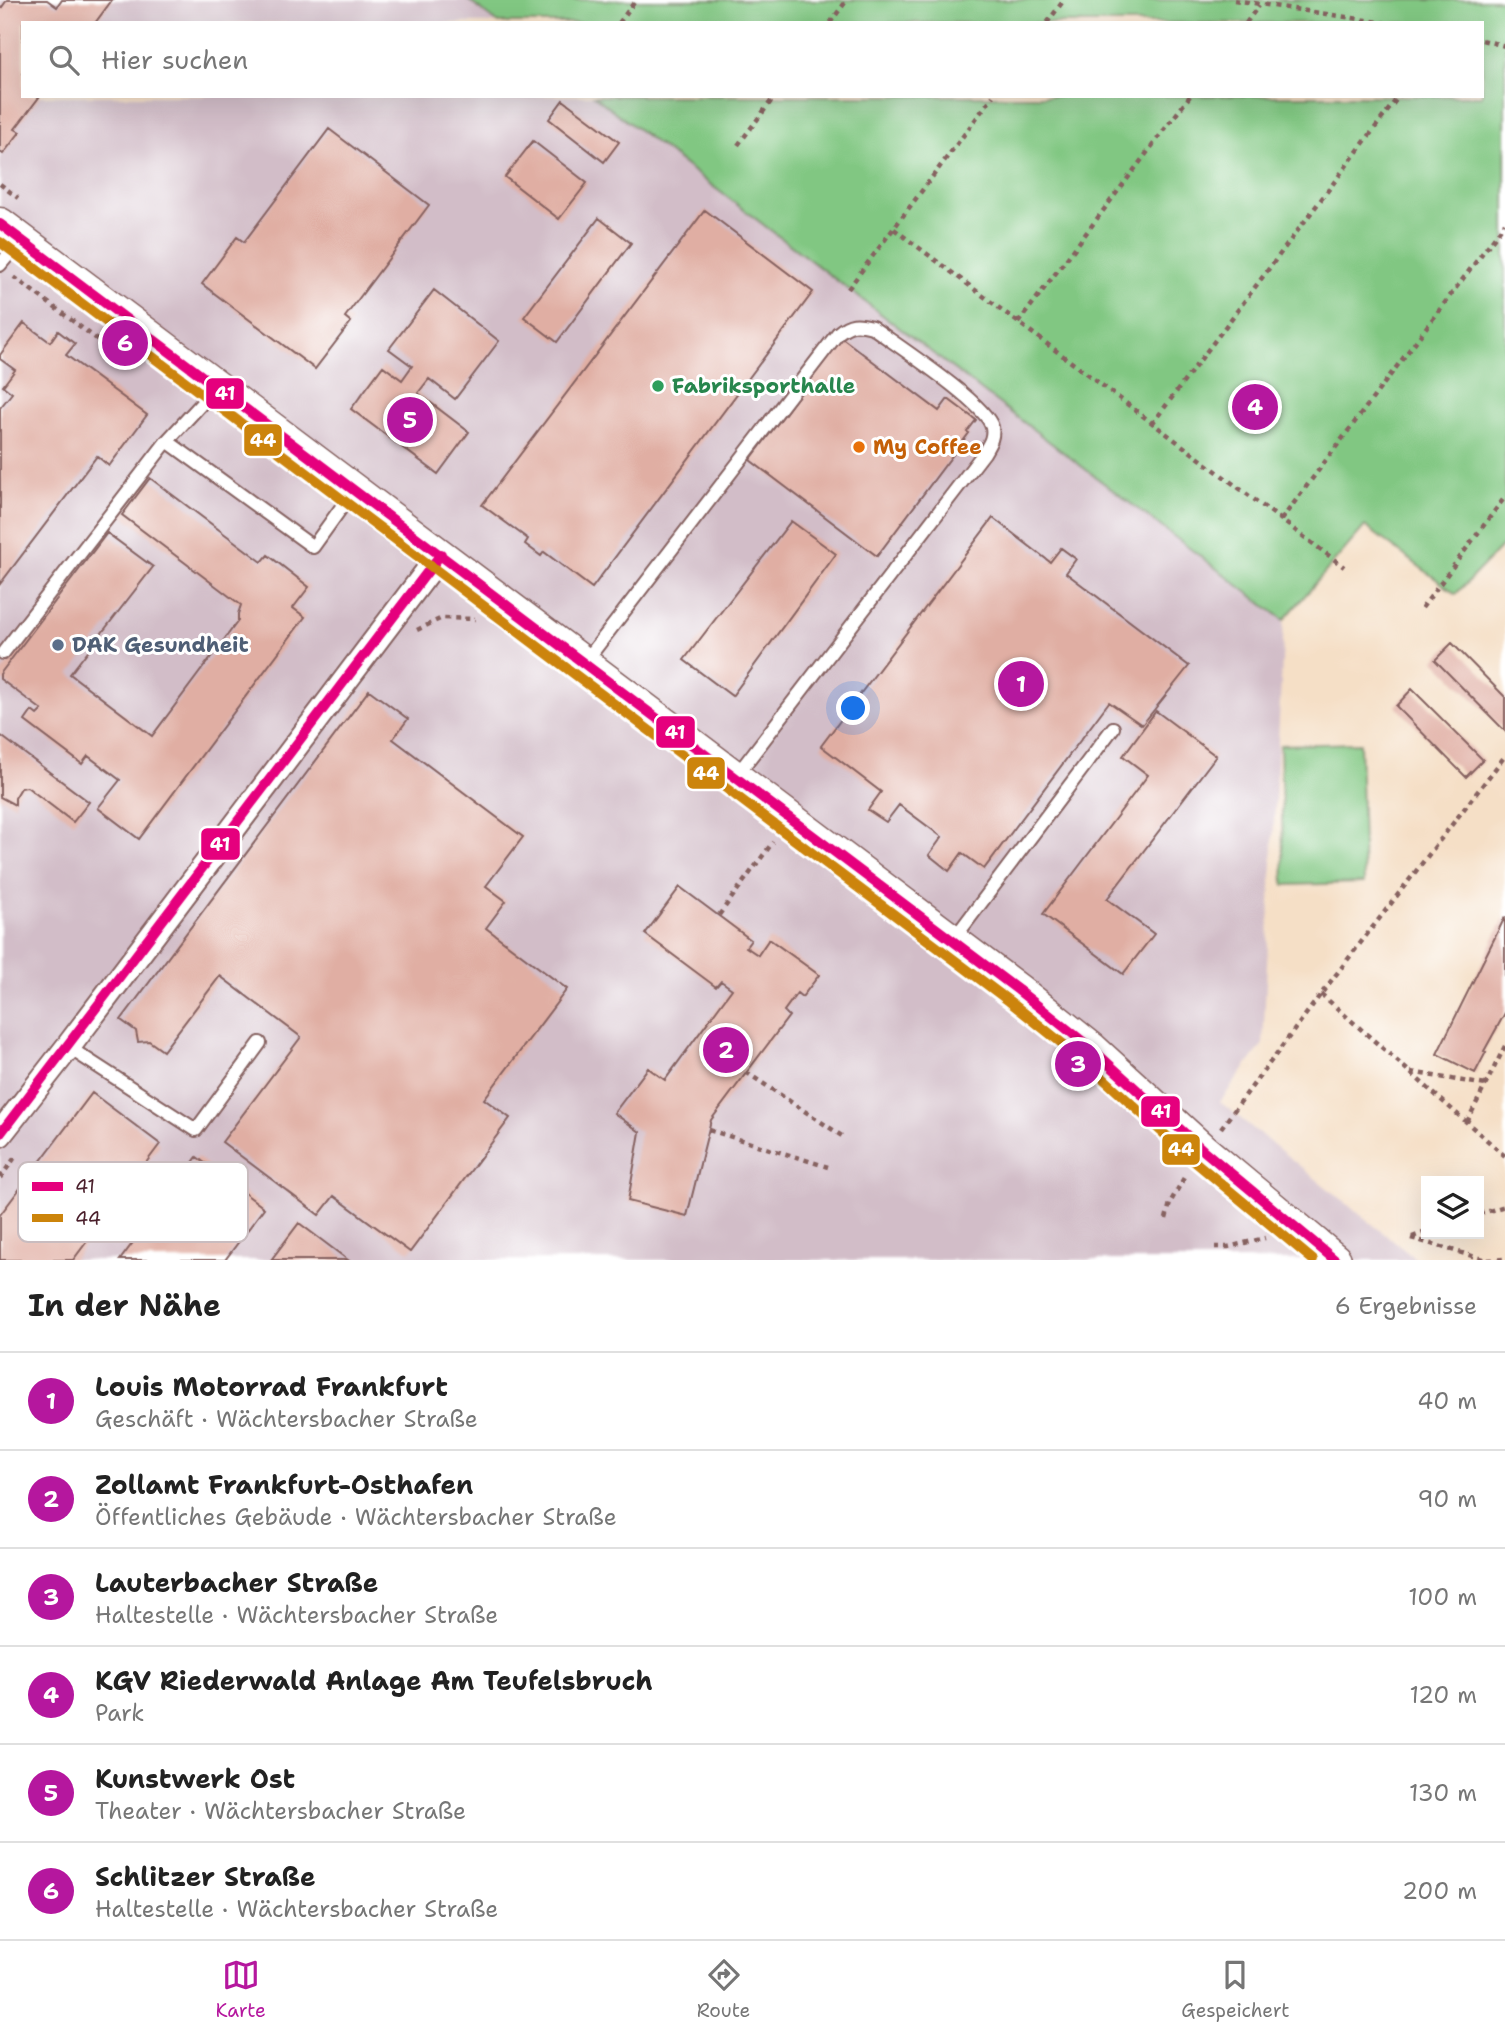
<!DOCTYPE html>
<html lang="de">
<meta charset="utf-8">
<style>
body{margin:0;font-family:"Shantell Sans",sans-serif;background:#f2f2f2;color:#222}
.controls{position:absolute;right:21px;bottom:21px;display:grid;overflow:hidden;border-radius:0px;box-shadow:0 7px 28px #0002}
.controls button{width:63px;height:63px;display:grid;place-items:center;padding:0;border:0;border-bottom:2px solid #e0e0e0;background:#fff;color:#222;font:35px sans-serif}
.you{position:absolute;left:854px;top:709px;width:24px;height:24px;margin:-18px;border:5px solid #fff;border-radius:50%;background:#1a73e8;box-shadow:0 0 0 10px #1a73e833}
.badge{display:grid;place-items:center;width:46px;height:46px;border-radius:50%;background:#b5179e;color:#fff;font-size:23px;font-weight:700}
.pin{position:absolute;translate:-50% -50%;border:4px solid #fff;box-shadow:0 2px 7px #0006}
.list{margin:0;padding:0;list-style:none}
h2{display:flex;justify-content:space-between;align-items:center;height:91px;margin:0;padding:0 28px;font-size:30px}
h2 small{font-size:23px;font-weight:400;color:#767676}
.list li{display:grid;grid-template-columns:46px 1fr auto;gap:21px;align-items:center;box-sizing:border-box;height:98px;padding:0 28px;border-top:2px solid #e0e0e0}
.list b{display:block;font-size:26px;white-space:nowrap}
.list p{margin:0;font-size:23px;white-space:nowrap;color:#767676}
.list em{font-size:23px;font-style:normal;color:#767676}
.icon{flex:none;width:38px;height:38px;fill:none;stroke:currentColor;stroke-width:2;stroke-linecap:round;stroke-linejoin:round}
.map{position:relative;flex:none;width:1505px;height:1260px;overflow:hidden}
.search{position:absolute;background:#fff;box-shadow:0 7px 28px #0002;left:21px;right:21px;top:21px;height:77px;display:flex;align-items:center;gap:18px;box-sizing:border-box;padding:0 24px;border-radius:0px;color:#767676;font-size:26px}
.sheet{height:679px;background:#fff}
nav{display:flex;justify-content:space-around;align-items:center;box-sizing:border-box;height:98px;border-top:2px solid #e0e0e0;background:#fff;font-size:19px;color:#767676}
nav a{display:grid;justify-items:center;gap:4px}
nav .on{color:#b5179e}
.map>svg:first-child{display:block}
.industrial{fill:#d2bdc8}
.green{fill:#81c782;stroke:#667356;stroke-width:2}
.building{fill:#e0aea3}
.lines{fill:none;stroke-linecap:round;stroke-linejoin:round}
.service-casing{stroke:#866261;stroke-width:16}
.minor-casing{stroke:#866261;stroke-width:28}
.tertiary-casing{stroke:#866261;stroke-width:35}
.path{stroke:#866261;stroke-width:4.5;stroke-dasharray:5 5;stroke-linecap:butt}
.service{stroke:#fff;stroke-width:12}
.minor{stroke:#fff;stroke-width:24}
.tertiary{stroke:#fff;stroke-width:32}
.bus-1-casing{stroke:#fff;stroke-width:16}
.bus-2-casing{stroke:#fff;stroke-width:16}
.bus-1{stroke:#e5007d;stroke-width:10}
.bus-2{stroke:#cc840b;stroke-width:10}
.leisure-dot{fill:#2e9e5b;stroke:#fff;stroke-width:2.5}
.food-dot{fill:#e8710a;stroke:#fff;stroke-width:2.5}
.service-dot{fill:#5c6f8a;stroke:#fff;stroke-width:2.5}
.labels{text-anchor:middle;dominant-baseline:central;stroke-width:6;stroke-linejoin:round;paint-order:stroke}
.leisure-label{font-size:21px;font-weight:bold;fill:#27864d;stroke:#fff;text-anchor:start}
.food-label{font-size:21px;font-weight:bold;fill:#c56008;stroke:#fff;text-anchor:start}
.service-label{font-size:21px;font-weight:bold;fill:#4e5e75;stroke:#fff;text-anchor:start}
.key{fill:#fff;stroke:#c9bcbf;stroke-width:2}
.key-label{font-size:19px;fill:#4a1f2b}
.line-badge{stroke:#fff;stroke-width:2.5}
.badge-label{font-size:19px;text-anchor:middle;font-weight:bold;fill:#fff}
</style>
<div class="map">
<svg width="1505" height="1260" viewBox="0 0 1505 1260">
<rect width="100%" height="100%" fill="#fff"/>
<filter id="ink" filterUnits="userSpaceOnUse"><feTurbulence type="fractalNoise" baseFrequency=".0143" numOctaves="2"/><feDisplacementMap in="SourceGraphic" scale="14" xChannelSelector="R" yChannelSelector="G"/><feConvolveMatrix kernelMatrix="1 2 1 2 8 2 1 2 1" color-interpolation-filters="sRGB"/></filter>
<filter id="wash" filterUnits="userSpaceOnUse"><feTurbulence type="fractalNoise" baseFrequency=".00686" numOctaves="4" result="noise"/><feDisplacementMap in="SourceGraphic" scale="28" xChannelSelector="R" yChannelSelector="G"/><feGaussianBlur stdDeviation="1.57" result="paint"/><feColorMatrix in="noise" values="0 0 0 0 0 0 0 0 0 0 0 0 0 0 0 0 0 1.4 0 .05"/><feComposite in="paint" operator="in"/></filter>
<g filter="url(#wash)">
<rect width="100%" height="100%" fill="#f5dfc6"/>
<!-- industrial -->
<path class="industrial" d="M0,0H468L498,23H23V96H594L1284,620L1263,1044L1220,1102L1417,1260H0Z"/>
<!-- green -->
<path class="green" d="M468,0H1505V543L1456,594L1365,526L1284,620L594,96H1482V23H498Z
M1360,743L1364,883L1284,885L1280,745Z"/>
<g id="blocks">
<!-- building -->
<path class="building" d="M7,0H47L57,7L62,0H112L95,23H23V96H40L15,129L20,132L3,154L0,152V10Z
M563,100L619,142L604,162L549,119Z
M329,129L429,205L345,317L351,322L315,369L202,284L237,237L244,242Z
M533,141L587,183L559,219L505,177Z
M705,210L813,292L592,588L544,552L541,556L525,544L528,539L482,505Z
M599,218L631,243L557,342L524,317Z
M434,290L499,341L455,399L429,379L418,393L469,432L438,474L351,409L383,366L402,380L412,366L389,349Z
M24,323L50,342L58,331L75,344L66,355L147,415L109,466L97,456L0,584V408L12,393L3,386L15,370L0,359V355Z
M842,338L939,411L948,399L976,420L967,432L969,433L877,556L750,460Z
M150,478L262,562L268,555L309,587L293,608L305,617L139,839L98,808L120,780L88,756L82,764L25,721L32,711L37,715L42,710L0,679V674L107,533L153,567L70,674L152,736L238,621V614L241,605L122,515Z
M993,518L1050,562L1061,548L1076,559L1066,573L1189,666L1142,725L1109,702L984,869L962,853L949,871L929,855L942,837L899,805L886,822L868,810L881,792L821,746Z
M791,521L836,554L732,696L684,660Z
M1452,643L1505,697V731L1435,660Z
M1412,689L1483,760L1466,777L1396,706Z
M369,690L408,719L393,739L523,837L486,886L506,901L486,928L567,989L484,1099L510,1118L410,1252L334,1196L319,1215L222,1142L301,1037L220,976L163,1051L149,1041L138,1042L136,1031L121,1020Z
M1156,711L1216,756L1107,899L1154,934L1123,974L1043,914L1148,775L1123,756Z
M0,735L89,802L73,822L27,787L21,788L15,798V805L0,797Z
M680,887L751,940L746,947L758,955L769,939L819,975L802,997L797,993L784,1011L789,1016L711,1120L687,1216L628,1201L640,1132L614,1113L648,1068L665,1080L732,989L721,981L716,987L645,934Z
M1505,917V1013L1484,1051L1486,1052L1475,1073L1437,1054Z
M92,1093L160,1144L73,1260H0V1215Z
M197,1157L264,1208L225,1260H120Z
M299,1223L348,1260H271Z"/>
</g>
</g>
<g filter="url(#ink)">
<use href="#blocks" fill-opacity="0" stroke="#866261" stroke-width="2"/>
<g class="lines">
<!-- service casing -->
<g class="service-casing">
<path id="service" d="M0,265L20,241
M167,441L313,547L354,490
M3,653L167,441L216,388
M585,662L838,333C850,323 857,323 872,327C895,344 986,403 992,427C994,438 989,444 984,453L736,776
M953,940L1113,728
M68,1047L196,1130L260,1043"/>
</g>
<!-- minor casing -->
<g class="minor-casing">
<path id="minor" d="M0,1134L68,1047L441,554"/>
</g>
<!-- tertiary casing -->
<g class="tertiary-casing">
<path id="tertiary" d="M0,224L1018,990L1092,1049L1203,1150L1335,1260"/>
</g>
<!-- path -->
<path class="path" d="M1234,0L1385,23
M619,23L636,0
M830,23L847,0
M1047,23L1064,0
M1246,23L1259,5
M1482,40L1505,46
M738,145L775,96
M0,184L18,198
M894,229L1344,567
M14,277L122,358L132,362
M848,289L993,96
M1018,323L1190,96
M1152,424L1399,96
M1281,520L1505,223
M1422,608L1505,497
M417,630L442,618L475,619
M719,915L773,842
M1321,994L1505,1156
M746,1072L842,1136
M1411,1072L1486,1085
M1467,1122L1505,1046
M1221,1128L1321,994L1505,756
M709,1130L828,1167
M0,1178L16,1156
M1479,1214L1505,1206
M1166,1219L1170,1203L1186,1174
M1412,1237L1426,1232
M1411,1238L1486,1260L1505,1259
M1215,1247H1228L1265,1238"/>
<!-- service -->
<use href="#service" class="service"/>
<!-- minor -->
<use href="#minor" class="minor"/>
<!-- tertiary -->
<use href="#tertiary" class="tertiary"/>
<!-- bus-1 casing -->
<g class="bus-1-casing">
<path id="bus-1" d="M0,224L1018,990L1092,1049L1203,1150L1335,1260
M0,1134L441,554"/>
</g>
<!-- bus-2 casing -->
<g class="bus-2-casing">
<path id="bus-2" d="M0,242L1009,1001L1083,1060L1194,1161L1313,1260"/>
</g>
<!-- bus-1 -->
<use href="#bus-1" class="bus-1"/>
<!-- bus-2 -->
<use href="#bus-2" class="bus-2"/>
</g>
</g>
<!-- markers -->
<circle class="leisure-dot" cx="658" cy="386" r="7"/>
<circle class="food-dot" cx="859" cy="447" r="7"/>
<circle class="service-dot" cx="58" cy="645" r="7"/>
<g class="labels">
<!-- leisure labels -->
<g class="leisure-label">
<text x="672" y="386">Fabriksporthalle</text>
</g>
<!-- food labels -->
<g class="food-label">
<text x="873" y="447">My Coffee</text>
</g>
<!-- service labels -->
<g class="service-label">
<text x="72" y="645">DAK Gesundheit</text>
</g>
</g>
<!-- legend -->
<rect x="18" y="1162" width="230" height="80" rx="10" class="key"/>
<rect x="32" y="1182" width="31" height="9" fill="#e5007d"/>
<rect x="32" y="1214" width="31" height="8" fill="#cc840b"/>
<g class="key-label">
<text x="75" y="1193">41</text>
<text x="75" y="1225">44</text>
</g>
<g class="line-badge">
<rect x="205" y="377" width="40" height="33" rx="7" fill="#e5007d"/>
<rect x="243" y="423" width="40" height="34" rx="7" fill="#cc840b"/>
<rect x="655" y="715" width="41" height="34" rx="7" fill="#e5007d"/>
<rect x="686" y="756" width="40" height="34" rx="7" fill="#cc840b"/>
<rect x="200" y="827" width="41" height="34" rx="7" fill="#e5007d"/>
<rect x="1140" y="1095" width="41" height="33" rx="7" fill="#e5007d"/>
<rect x="1161" y="1133" width="40" height="33" rx="7" fill="#cc840b"/>
</g>
<g class="badge-label">
<text x="225" y="400">41</text>
<text x="263" y="447">44</text>
<text x="675" y="739">41</text>
<text x="706" y="780">44</text>
<text x="220" y="851">41</text>
<text x="1161" y="1118">41</text>
<text x="1181" y="1156">44</text>
</g>
</svg>
<div class="controls">
<button><svg class="icon" aria-label="layers" viewBox="0 0 24 24"><path d="M12 4l9 5-9 5-9-5zM3 14l9 5 9-5"/></svg></button>
</div>
<div class="you"></div>
<div class="pin badge" style="left:1021px;top:684px">1</div>
<div class="pin badge" style="left:726px;top:1050px">2</div>
<div class="pin badge" style="left:1078px;top:1064px">3</div>
<div class="pin badge" style="left:1255px;top:407px">4</div>
<div class="pin badge" style="left:410px;top:420px">5</div>
<div class="pin badge" style="left:125px;top:343px">6</div>
<div class="search"><svg class="icon" aria-label="search" viewBox="0 0 24 24"><circle cx="10" cy="10" r="6"/><path d="M15 15l6 6"/></svg>Hier suchen</div>
</div>
<section class="sheet">
<h2>In der Nähe<small>6 Ergebnisse</small></h2>
<ul class="list">
<li><span class="badge">1</span><div><b>Louis Motorrad Frankfurt</b><p>Geschäft · Wächtersbacher Straße</p></div><em>40 m</em></li>
<li><span class="badge">2</span><div><b>Zollamt Frankfurt-Osthafen</b><p>Öffentliches Gebäude · Wächtersbacher Straße</p></div><em>90 m</em></li>
<li><span class="badge">3</span><div><b>Lauterbacher Straße</b><p>Haltestelle · Wächtersbacher Straße</p></div><em>100 m</em></li>
<li><span class="badge">4</span><div><b>KGV Riederwald Anlage Am Teufelsbruch</b><p>Park</p></div><em>120 m</em></li>
<li><span class="badge">5</span><div><b>Kunstwerk Ost</b><p>Theater · Wächtersbacher Straße</p></div><em>130 m</em></li>
<li><span class="badge">6</span><div><b>Schlitzer Straße</b><p>Haltestelle · Wächtersbacher Straße</p></div><em>200 m</em></li>
</ul>
</section>
<nav>
<a class="on"><svg class="icon" aria-label="map" viewBox="0 0 24 24"><path d="M3 6l6-2 6 2 6-2v14l-6 2-6-2-6 2zM9 4v14M15 6v14"/></svg>Karte</a>
<a><svg class="icon" aria-label="directions" viewBox="0 0 24 24"><path d="M12 3l9 9-9 9-9-9zM9 14v-3h6M13 9l2 2-2 2"/></svg>Route</a>
<a><svg class="icon" aria-label="saved" viewBox="0 0 24 24"><path d="M7 4h10v16l-5-4-5 4z"/></svg>Gespeichert</a>
</nav>
